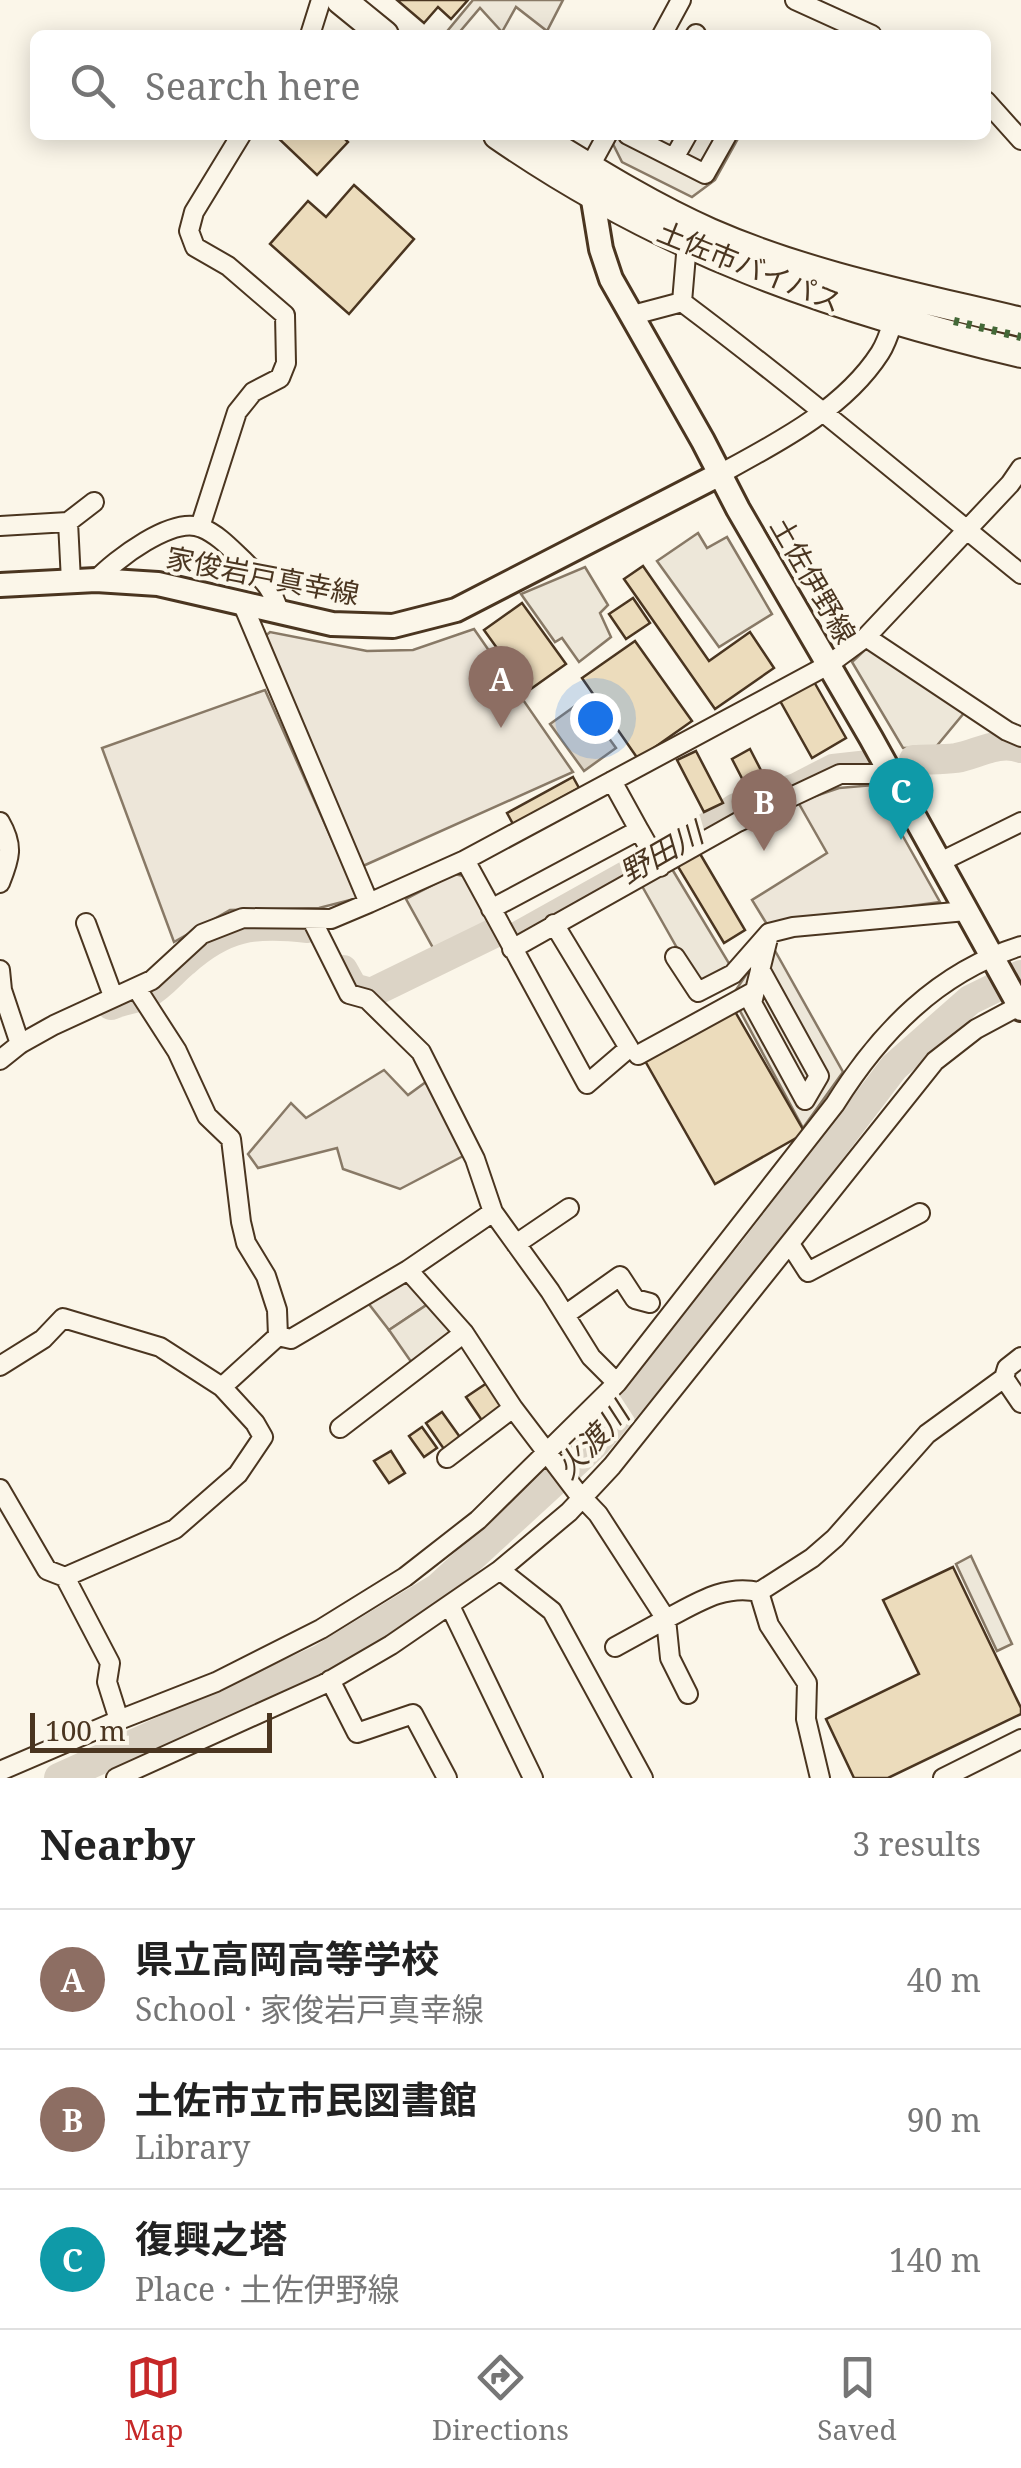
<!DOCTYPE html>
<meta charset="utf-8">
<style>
body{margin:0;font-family:"Noto Serif","Noto Sans JP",serif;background:#f6f6f6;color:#222}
.scale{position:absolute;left:30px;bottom:25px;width:242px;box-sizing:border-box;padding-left:10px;border:5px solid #4a3520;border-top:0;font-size:28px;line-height:35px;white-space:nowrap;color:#4a3520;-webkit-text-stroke:8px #fbf6e9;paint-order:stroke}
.you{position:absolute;left:595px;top:718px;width:35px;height:35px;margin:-25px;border:8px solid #fff;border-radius:50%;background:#1a73e8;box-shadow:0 0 0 15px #1a73e833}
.badge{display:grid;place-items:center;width:65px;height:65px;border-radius:50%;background:#c62828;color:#fff;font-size:32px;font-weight:700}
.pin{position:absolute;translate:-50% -82px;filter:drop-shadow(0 2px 5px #0008)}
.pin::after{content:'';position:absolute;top:52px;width:35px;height:30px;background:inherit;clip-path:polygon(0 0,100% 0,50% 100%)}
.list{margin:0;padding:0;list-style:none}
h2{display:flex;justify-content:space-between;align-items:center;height:130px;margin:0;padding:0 40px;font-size:42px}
h2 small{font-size:32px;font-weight:400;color:#767676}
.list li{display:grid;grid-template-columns:65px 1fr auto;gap:30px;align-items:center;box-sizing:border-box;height:140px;padding:0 40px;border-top:2px solid #e0e0e0}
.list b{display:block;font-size:38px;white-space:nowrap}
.list p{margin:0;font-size:32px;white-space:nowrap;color:#767676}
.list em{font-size:32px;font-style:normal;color:#767676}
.icon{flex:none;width:55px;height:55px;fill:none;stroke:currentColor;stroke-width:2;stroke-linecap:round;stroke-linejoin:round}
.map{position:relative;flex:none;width:1021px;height:1778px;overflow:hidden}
.search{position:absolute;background:#fff;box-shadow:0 5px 25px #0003;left:30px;right:30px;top:30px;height:110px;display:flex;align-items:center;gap:25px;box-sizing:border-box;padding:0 35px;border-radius:15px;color:#767676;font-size:38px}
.sheet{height:550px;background:#fff}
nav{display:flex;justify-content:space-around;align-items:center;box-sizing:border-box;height:140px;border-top:2px solid #e0e0e0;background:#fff;font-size:28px;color:#767676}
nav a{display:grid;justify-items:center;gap:5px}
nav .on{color:#c62828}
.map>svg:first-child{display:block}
.green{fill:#ede6d9;stroke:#887966;stroke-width:2.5}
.parking{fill:#ede7d9;stroke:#887966;stroke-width:2.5}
.water{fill:#dcd4c6;stroke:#887966;stroke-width:2.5}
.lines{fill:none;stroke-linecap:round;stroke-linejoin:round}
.river{stroke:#dcd4c6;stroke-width:30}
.building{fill:#ecdcbc;stroke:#4a3520;stroke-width:2.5}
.minor-casing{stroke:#4a3520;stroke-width:22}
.major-casing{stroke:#4a3520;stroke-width:28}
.highway-casing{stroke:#4a3520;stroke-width:32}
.minor{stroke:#fbf6e9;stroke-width:18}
.major{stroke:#fbf6e9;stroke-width:22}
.highway{stroke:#fbf6e9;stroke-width:28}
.hedge{stroke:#436837;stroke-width:8;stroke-dasharray:5 8;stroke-linecap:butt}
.labels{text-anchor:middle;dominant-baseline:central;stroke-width:8;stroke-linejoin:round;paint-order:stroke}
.street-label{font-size:28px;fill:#4a3520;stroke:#fbf6e9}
.water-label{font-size:30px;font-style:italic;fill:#4a3520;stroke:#fbf6e9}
</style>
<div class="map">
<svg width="1021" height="1778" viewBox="0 0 1021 1778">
<rect width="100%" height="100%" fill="#fbf6e9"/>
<!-- green -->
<path class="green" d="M474,629L573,772L363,866L264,637L270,632L367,651L413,650Z
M265,690L358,898L319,908L230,910L174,942L102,748Z
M874,785L940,902L768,926L752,900L827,853L798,802L839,788Z
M454,874L464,876L492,929L437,955L406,899Z
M384,1070L408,1095L430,1079L465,1155L400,1189L343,1169L337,1148L258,1168L248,1154L291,1103L306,1118Z
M405,1275L428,1304L389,1330L365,1299Z"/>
<!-- parking -->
<path class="parking" d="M473,0H563L547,31L516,7L502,32L480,8L457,35H444Z
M618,135H740L715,180L692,197L622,162L613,144Z
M698,533L707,548L727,537L772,614L719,647L657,561Z
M585,567L608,605L600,613L611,637L579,662L562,638L555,642L521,594Z
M867,648L964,713L935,748H903L852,662Z
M672,869L730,965L698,985L642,886Z
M769,940L843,1072L803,1128L732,996Z
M428,1304L454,1334L414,1366L389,1330Z
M971,1556L1012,1644L997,1651L956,1564Z"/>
<!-- water -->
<path class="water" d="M582,701L616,748L584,771L550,724Z"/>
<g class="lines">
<!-- river -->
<path class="river" d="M914,760C927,759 942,760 956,758C978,754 998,740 1021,748
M520,935L681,845L736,808L796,788L833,769L869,765
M343,970L353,988L371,993L494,933
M111,1005C122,1000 137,999 148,993C161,986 173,971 184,962C225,925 255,922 308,928
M59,1778L320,1660L438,1588L596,1443L753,1252L894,1067L970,1000L1021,975"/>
</g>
<!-- building -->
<path class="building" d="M397,0H468L451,19L438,7L424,23Z
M275,135H341L348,142L317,175Z
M354,185L414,239L349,314L270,244L308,201L326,217Z
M643,566L709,661L750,632L774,668L715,709L624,579Z
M633,598L650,623L626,639L609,614Z
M522,603L566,664L528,691L484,630Z
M635,641L692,721L638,759L582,678Z
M813,680L846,738L812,758L779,699Z
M750,749L766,780L748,790L732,759Z
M696,751L723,803L704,812L677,760Z
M573,777L579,788L513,824L507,813Z
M699,852L745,930L724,943L677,865Z
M733,1008L805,1133L715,1184L644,1059Z
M487,1383L504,1408L483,1422L466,1397Z
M442,1412L462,1440L446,1452L426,1423Z
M422,1427L437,1448L424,1457L409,1436Z
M391,1451L405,1473L389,1483L374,1461Z
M953,1567L1021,1708V1714L888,1778H854L826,1719L919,1674L883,1600Z"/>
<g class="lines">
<!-- minor casing -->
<g class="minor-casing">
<path id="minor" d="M795,0L872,35
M310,35L321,0
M662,35L681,0
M696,35V34
M986,101L1021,140
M628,135L705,174L727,135
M674,158L687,135
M589,168L607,135
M682,302C798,389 909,483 1021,574
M682,302L687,243
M633,315L682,302
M720,474C777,443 844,409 880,353C888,341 892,324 897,310
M0,526L68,522
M200,527L237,412L253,392L280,378L286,363L285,315L228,266L195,247L189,231L194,212L241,135
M96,580C115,560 173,515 202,528C219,535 232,550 245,562C263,580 272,587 279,612
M71,581L68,522L94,502
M243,605L369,903
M866,637L1007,731L1021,737
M0,822C14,846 10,858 0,883
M639,830L660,867
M465,860L587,1084L629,1048L554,924
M938,863L1021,822
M491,909L639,830L612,781
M312,920L349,994L367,999L421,1052L475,1159L493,1212L550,1291L591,1357L617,1383
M86,923L113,996
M768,938L752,1003L805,1100
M512,949L738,822L840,774H890
M675,957L698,992L733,974L769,933L793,927L966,911
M760,969L819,1076L805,1100
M0,970L2,990L20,1044
M638,1055L755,991
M0,1060L20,1044L54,1025L152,980L202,934L243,918L331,919L369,903L465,860L828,665L866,637L1010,484L1021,468
M516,1244L569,1208
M790,1244L808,1272L920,1213
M408,1270L464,1333L513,1408L576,1491L598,1514L666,1619C697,1603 724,1584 759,1592L812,1558L835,1538L927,1434L1004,1378L1007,1368L1021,1357
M565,1315L620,1276L635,1299L650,1303
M278,1336L291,1339L408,1270L493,1212
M0,1366L43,1339L63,1318L160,1347L222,1387
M1004,1378L1021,1403
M340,1428L464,1333
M447,1458L513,1408
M0,1489L47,1570L65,1577L175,1529L238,1474L263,1437L255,1423L222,1387L278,1336L277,1310L266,1276L246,1243L241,1222L231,1139L207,1116L177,1051L137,989
M500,1570L552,1611L643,1778
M65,1577L110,1663L107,1682L119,1720L216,1682L321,1629L405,1577L478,1520L617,1383L835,1104C880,1032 938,972 1021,946
M759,1592L769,1625L807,1683L806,1719L820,1778
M450,1606L533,1778
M615,1647L666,1619L670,1658L688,1694
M330,1680L357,1733L413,1714L447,1778
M0,1771L119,1720
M116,1778L324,1684L391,1645L500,1570L569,1512L612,1466L935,1061L976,1029L1021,1005
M943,1778L1021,1739"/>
</g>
<!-- major casing -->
<g class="major-casing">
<path id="major" d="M590,182L601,249L611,279L703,441L738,509L871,738L1021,1009
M0,585L96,580L158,584L332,624L393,626L456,610L720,474"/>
</g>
<!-- highway casing -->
<g class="highway-casing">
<path id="highway" d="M341,0L384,35
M498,135C663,249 827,307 1021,353
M535,135C592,170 649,206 710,233C808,276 917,297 1021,322"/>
</g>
<!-- minor -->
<use href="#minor" class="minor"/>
<!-- major -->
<use href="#major" class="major"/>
<!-- highway -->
<use href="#highway" class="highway"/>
<!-- hedge -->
<path class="hedge" d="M954,321L1021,337"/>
</g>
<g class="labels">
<!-- street labels -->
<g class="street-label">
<text transform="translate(750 266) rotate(22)">土佐市バイパス</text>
<text transform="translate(263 575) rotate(11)">家俊岩戸真幸線</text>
<text transform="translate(814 580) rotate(60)">土佐伊野線</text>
</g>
<!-- water labels -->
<g class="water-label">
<text transform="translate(661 852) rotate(-30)">野田川</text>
<text transform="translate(592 1440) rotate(-47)">火渡川</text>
</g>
</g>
</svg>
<div class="scale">100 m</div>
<div class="you"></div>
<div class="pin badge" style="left:501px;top:728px;background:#8d6e63">A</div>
<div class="pin badge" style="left:764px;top:851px;background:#8d6e63">B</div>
<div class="pin badge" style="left:901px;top:840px;background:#0f9aa8">C</div>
<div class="search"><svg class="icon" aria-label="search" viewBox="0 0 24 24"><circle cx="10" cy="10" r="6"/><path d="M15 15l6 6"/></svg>Search here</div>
</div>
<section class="sheet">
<h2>Nearby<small>3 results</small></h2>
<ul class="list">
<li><span class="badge" style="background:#8d6e63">A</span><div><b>県立高岡高等学校</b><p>School · 家俊岩戸真幸線</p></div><em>40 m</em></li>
<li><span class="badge" style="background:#8d6e63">B</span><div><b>土佐市立市民図書館</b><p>Library</p></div><em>90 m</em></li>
<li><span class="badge" style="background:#0f9aa8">C</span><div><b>復興之塔</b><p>Place · 土佐伊野線</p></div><em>140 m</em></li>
</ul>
</section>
<nav>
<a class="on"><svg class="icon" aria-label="map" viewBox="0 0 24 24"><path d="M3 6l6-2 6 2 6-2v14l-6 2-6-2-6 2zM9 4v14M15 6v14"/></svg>Map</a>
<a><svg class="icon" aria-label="directions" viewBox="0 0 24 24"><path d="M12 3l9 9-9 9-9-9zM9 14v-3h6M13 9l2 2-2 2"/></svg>Directions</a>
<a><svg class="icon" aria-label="saved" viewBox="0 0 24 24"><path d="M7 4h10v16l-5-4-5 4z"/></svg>Saved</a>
</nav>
